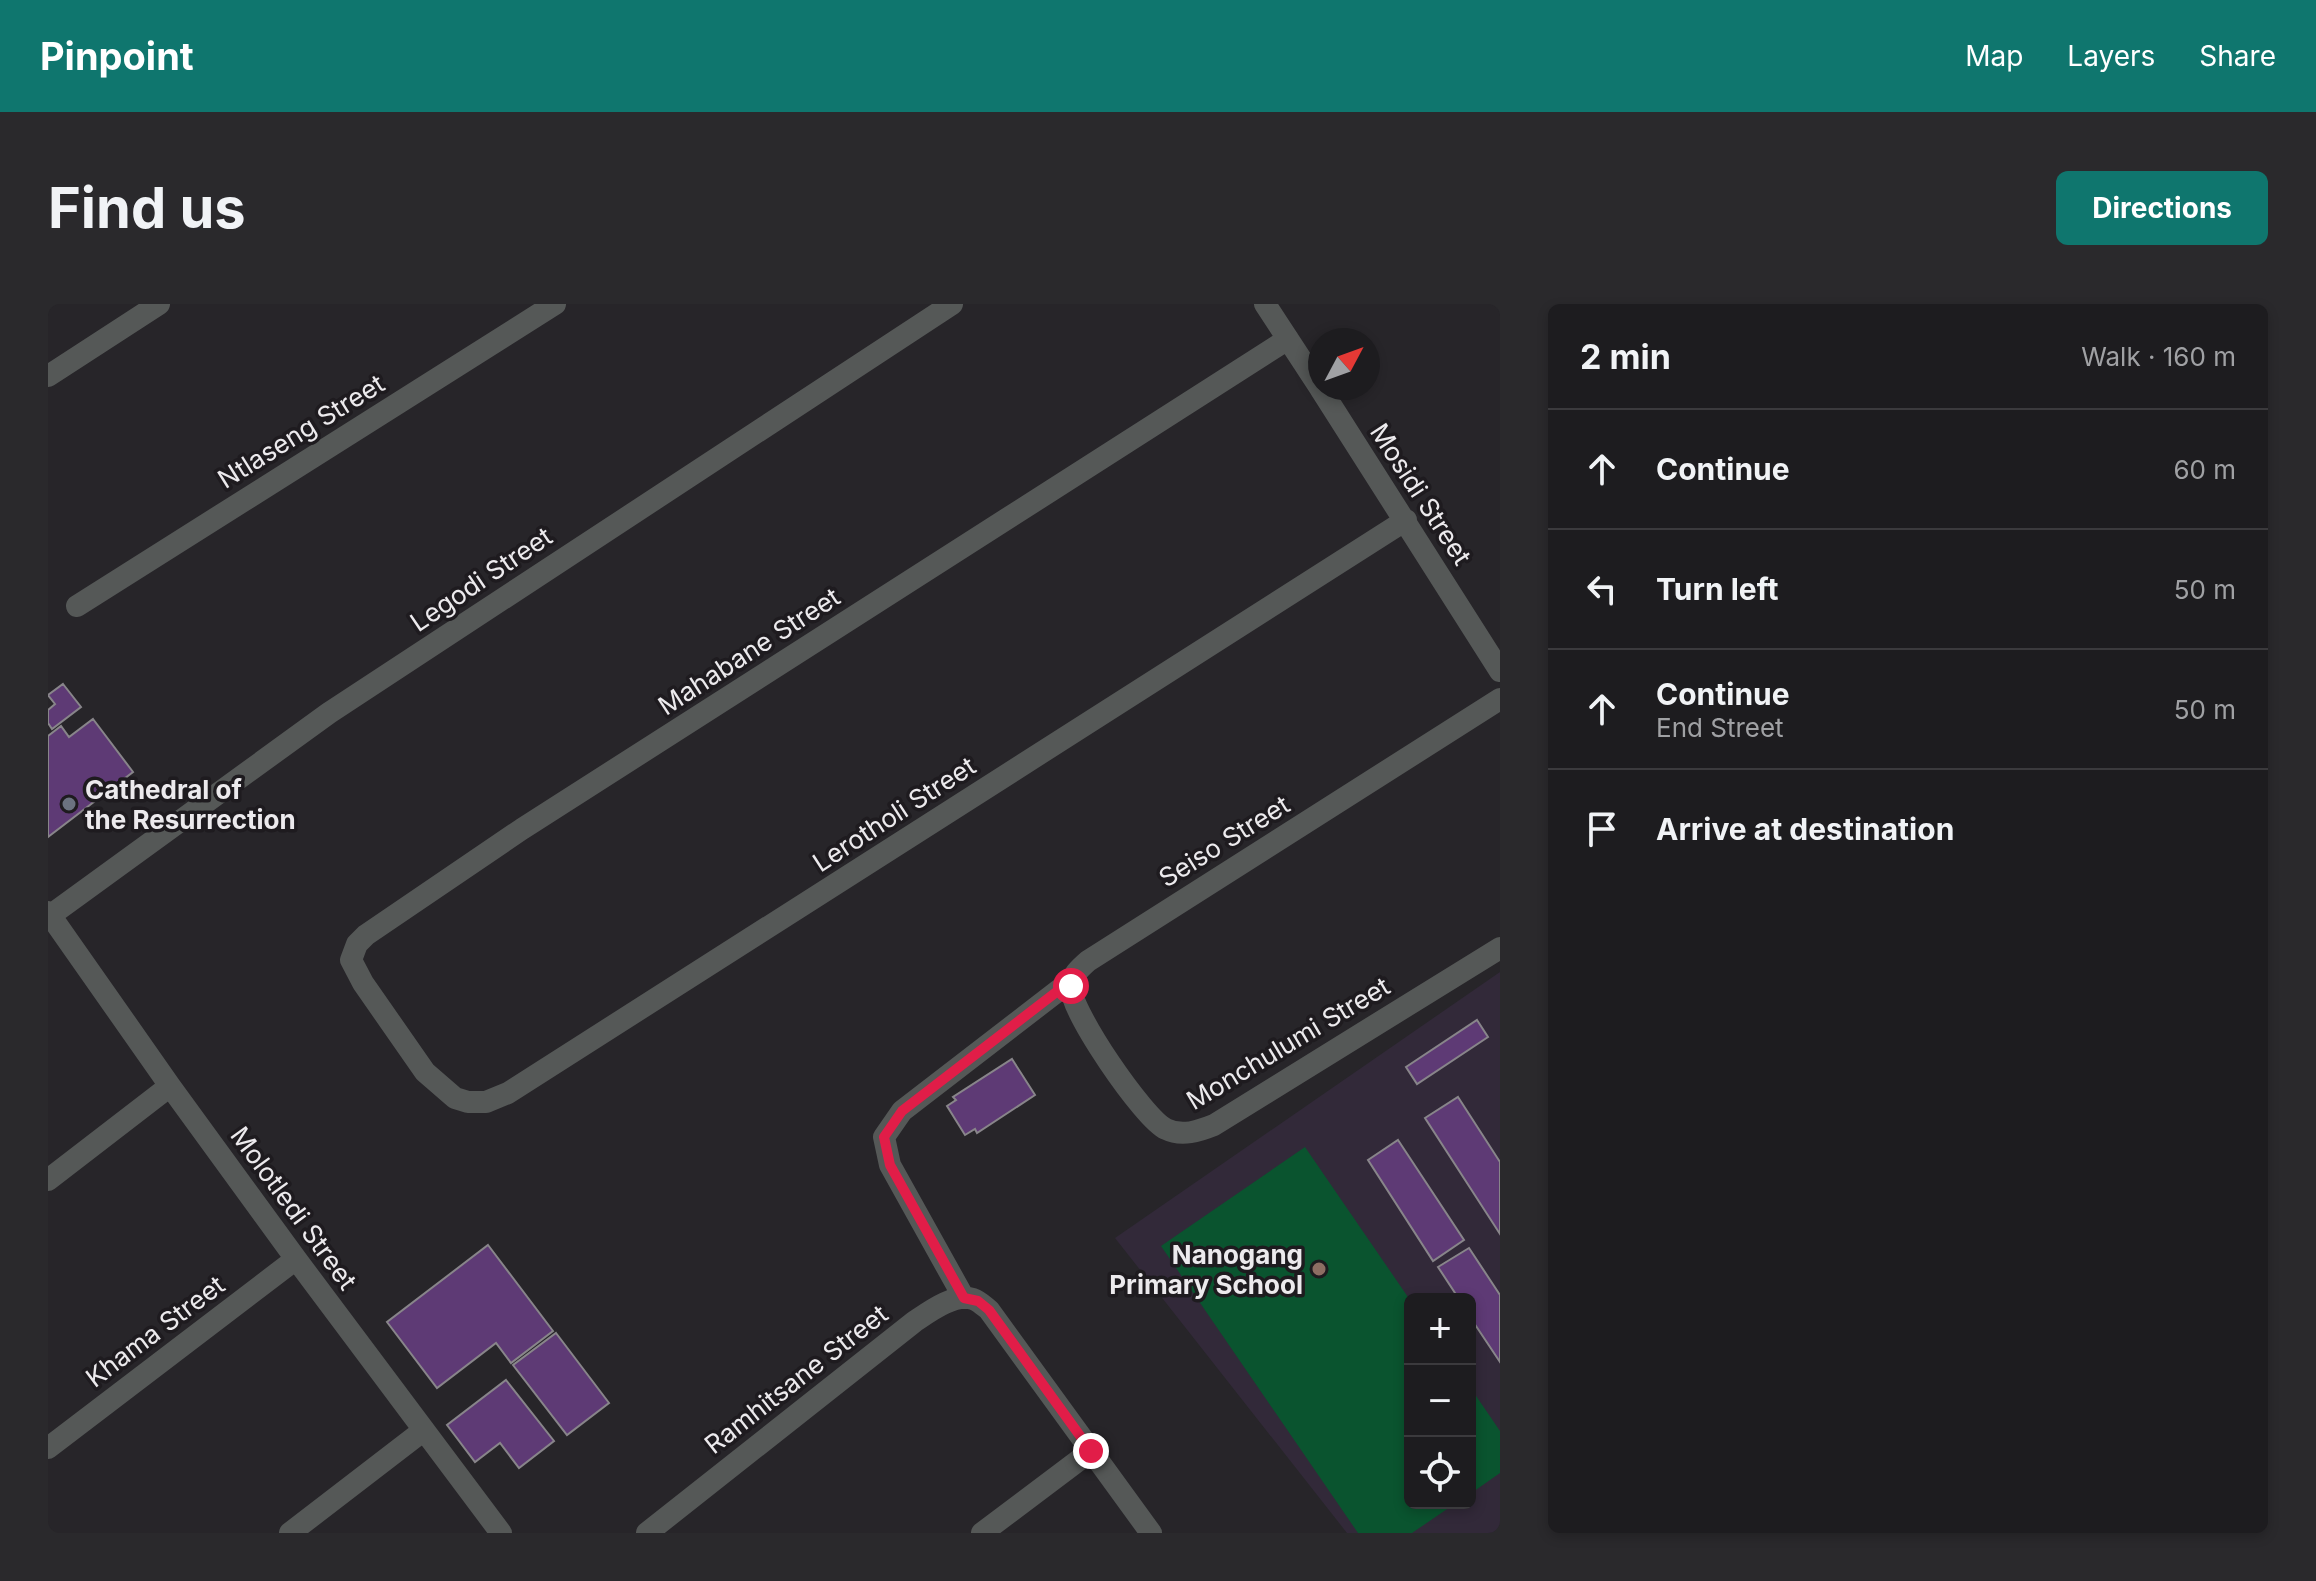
<!DOCTYPE html>
<meta charset="utf-8">
<style>
body{margin:0;font-family:Inter,sans-serif;background:#2a292c;color:#f1f3f6}
.controls{position:absolute;right:24px;bottom:24px;display:grid;overflow:hidden;border-radius:12px;box-shadow:0 4px 12px #0003}
.controls button{width:72px;height:72px;display:grid;place-items:center;padding:0;border:0;border-bottom:2px solid #3b3a3d;background:#1d1c1f;color:#f1f3f6;font:40px sans-serif}
.compass{position:absolute;left:1260px;top:24px;width:72px;height:72px;border-radius:50%;background:#1d1c1f;box-shadow:0 4px 12px #0003;rotate:49deg}
.stop{position:absolute;width:24px;height:24px;margin:-18px;border:6px solid #e11d48;border-radius:50%;background:#fff}
.stop.end{background:#e11d48;border-color:#fff;box-shadow:0 2px 8px #0008}
.list{margin:0;padding:0;list-style:none}
h2{display:flex;justify-content:space-between;align-items:center;height:104px;margin:0;padding:0 32px;font-size:34px}
h2 small{font-size:26px;font-weight:400;color:#a0a1a4}
.list li{display:grid;grid-template-columns:52px 1fr auto;gap:24px;align-items:center;box-sizing:border-box;height:120px;padding:0 32px;border-top:2px solid #3b3a3d}
.list b{display:block;font-size:30px;white-space:nowrap}
.list p{margin:0;font-size:26px;white-space:nowrap;color:#a0a1a4}
.list em{font-size:26px;font-style:normal;color:#a0a1a4}
.icon{flex:none;width:44px;height:44px;fill:none;stroke:currentColor;stroke-width:2;stroke-linecap:round;stroke-linejoin:round}
.map{position:relative;flex:none;width:1452px;height:1229px;overflow:hidden;border-radius:12px}
header{display:flex;align-items:center;gap:48px;box-sizing:border-box;height:112px;padding:0 40px;background:#0f766e;color:#fff}
header strong{font-size:38px}
nav{display:flex;gap:44px;margin-inline-start:auto;font-size:28px}
.intro{display:flex;align-items:center;justify-content:space-between;box-sizing:border-box;height:192px;padding:0 48px}
h1{margin:0;font-size:56px}
.button{padding:20px 36px;border-radius:12px;background:#0f766e;color:#fff;font-size:28px;font-weight:700}
main{display:flex;gap:48px;padding:0 48px}
aside{flex:1;background:#1d1c1f;border-radius:12px;box-shadow:0 4px 12px #0003}
.map>svg:first-child{display:block}
.education{fill:#322939;fill-rule:evenodd}
.green{fill:#0a542f}
.building{fill:#5e3a75;stroke:#88858a;stroke-width:2}
.lines{fill:none;stroke-linecap:round;stroke-linejoin:round}
.street{stroke:#555857;stroke-width:22}
.route{stroke:#e11d48;stroke-width:10}
.worship-dot{fill:#6b7280;stroke:#1e1b1f;stroke-width:3}
.education-dot{fill:#8d6e63;stroke:#1e1b1f;stroke-width:3}
.labels{text-anchor:middle;dominant-baseline:central;stroke-width:7;stroke-linejoin:round;paint-order:stroke}
.street-label{font-size:26px;fill:#eceaed;stroke:#1e1b1f}
.poi-label{font-size:26px;font-weight:bold;fill:#eceaed;stroke:#1e1b1f;text-anchor:start}
</style>
<header>
<strong>Pinpoint</strong>
<nav><a>Map</a><a>Layers</a><a>Share</a></nav>
</header>
<div class="intro"><h1>Find us</h1><a class="button">Directions</a></div>
<main>
<div class="map">
<svg width="1452" height="1229" viewBox="0 0 1452 1229">
<rect width="100%" height="100%" fill="#272529"/>
<!-- education -->
<path class="education" d="M1452,668V1229H1299L1067,934ZM1362,995H1422V1199H1362Z"/>
<!-- green -->
<path class="green" d="M1257,843L1362,996V1199H1408L1364,1229H1310L1113,942Z
M1422,1083L1452,1127V1169L1422,1190Z"/>
<!-- building -->
<path class="building" d="M15,380L33,403L4,425L0,419V406L7,400L0,391Z
M45,415L85,468L0,533V432L13,422L21,433Z
M1429,716L1440,733L1369,780L1358,763Z
M964,755L987,791L929,829L927,825L917,831L899,802L908,796L905,793Z
M1410,793L1452,858V930L1377,814Z
M1350,836L1416,936L1385,957L1320,856Z
M440,941L505,1027L463,1059L448,1039L389,1084L339,1018Z
M1421,944L1452,991V1058L1422,1013V995H1411L1390,963Z
M508,1029L561,1099L519,1131L465,1061Z
M458,1076L506,1137L471,1164L452,1139L427,1158L399,1121Z"/>
<g class="lines">
<!-- street -->
<path class="street" d="M1217,0L1272,84
M1240,35L474,525L318,631L309,640L303,656L315,679L377,768L407,794L420,798H438L460,789L1358,216
M0,72L111,0
M1272,84L1452,367
M29,302L507,0
M1452,395L1040,657C1032,664 1023,672 1023,682C1021,706 1096,815 1118,825C1134,833 1151,827 1166,821L1452,644
M0,608L122,782L248,955L453,1229
M0,613L281,409L904,0
M0,876L122,782
M916,994L842,861L836,833L854,807L1011,686L1023,682
M0,1144L248,955
M242,1229L376,1126
M599,1229L866,1018C881,1008 906,989 925,995C931,997 936,1002 941,1006L1103,1229
M934,1229L1043,1147"/>
</g>
<g class="lines">
<!-- route -->
<path class="route" d="M1023,682L1011,686L854,807L836,833L842,861L916,994L930,997L941,1006L1043,1147"/>
</g>
<!-- markers -->
<circle class="worship-dot" cx="21" cy="500" r="8"/>
<circle class="education-dot" cx="1271" cy="965" r="8"/>
<g class="labels">
<!-- street labels -->
<g class="street-label">
<text transform="translate(253 127) rotate(-32)">Ntlaseng Street</text>
<text transform="translate(1373 190) rotate(57)">Mosidi Street</text>
<text transform="translate(433 275) rotate(-34)">Legodi Street</text>
<text transform="translate(701 347) rotate(-33)">Mahabane Street</text>
<text transform="translate(846 510) rotate(-33)">Lerotholi Street</text>
<text transform="translate(1176 537) rotate(-32)">Seiso Street</text>
<text transform="translate(1240 739) rotate(-31)">Monchulumi Street</text>
<text transform="translate(246 904) rotate(54)">Molotledi Street</text>
<text transform="translate(107 1027) rotate(-37)">Khama Street</text>
<text transform="translate(748 1075) rotate(-38)">Ramhitsane Street</text>
</g>
<!-- poi labels -->
<g class="poi-label">
<text x="37" y="485">Cathedral of<tspan x="37" dy="30">the Resurrection</tspan></text>
<text x="1255" y="950" text-anchor="end">Nanogang<tspan x="1255" dy="30">Primary School</tspan></text>
</g>
</g>
</svg>
<div class="controls">
<button>+</button>
<button>−</button>
<button><svg class="icon" aria-label="locate" viewBox="0 0 24 24"><circle cx="12" cy="12" r="6"/><path d="M12 2v4M12 18v4M2 12h4M18 12h4"/></svg></button>
</div>
<svg class="compass" viewBox="-18 -18 36 36"><path d="M0-13l5 13h-10z" fill="#e53935"/><path d="M0 13l5-13h-10z" fill="#a0a1a4"/></svg>
<div class="stop" style="left:1023px;top:682px"></div>
<div class="stop end" style="left:1043px;top:1147px"></div>
</div>
<aside>
<h2>2 min<small>Walk · 160 m</small></h2>
<ul class="list">
<li><svg class="icon" aria-label="ahead" viewBox="0 0 24 24"><path d="M12 20V5M6 11l6-6 6 6"/></svg><div><b>Continue</b></div><em>60 m</em></li>
<li><svg class="icon" aria-label="left" viewBox="0 0 24 24"><path d="M17 20v-9H6M10 6l-5 5 5 5"/></svg><div><b>Turn left</b></div><em>50 m</em></li>
<li><svg class="icon" aria-label="ahead" viewBox="0 0 24 24"><path d="M12 20V5M6 11l6-6 6 6"/></svg><div><b>Continue</b><p>End Street</p></div><em>50 m</em></li>
<li><svg class="icon" aria-label="arrive" viewBox="0 0 24 24"><path d="M6 21V4h12l-3 4 3 4H6"/></svg><div><b>Arrive at destination</b></div></li>
</ul>
</aside>
</main>
